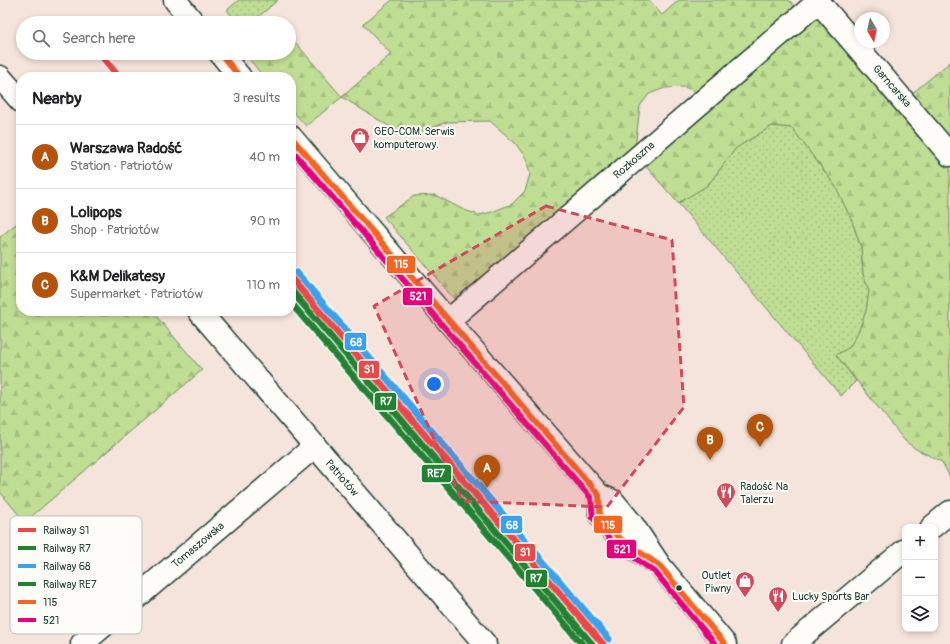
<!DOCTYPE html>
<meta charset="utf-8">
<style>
body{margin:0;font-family:Pangolin,sans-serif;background:#f6f6f6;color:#202124}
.controls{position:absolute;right:12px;bottom:12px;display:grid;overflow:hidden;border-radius:8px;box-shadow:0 2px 6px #0003}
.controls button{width:36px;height:36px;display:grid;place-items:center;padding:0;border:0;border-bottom:1px solid #e0e0e0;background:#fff;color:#202124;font:20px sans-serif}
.compass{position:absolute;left:854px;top:12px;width:36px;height:36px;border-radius:50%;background:#fff;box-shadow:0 2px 6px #0003;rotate:171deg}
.you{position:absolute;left:434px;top:384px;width:14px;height:14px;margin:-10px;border:3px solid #fff;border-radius:50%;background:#1a73e8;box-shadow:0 0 0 6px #1a73e833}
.badge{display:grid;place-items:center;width:26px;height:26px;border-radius:50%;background:#b45309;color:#fff;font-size:13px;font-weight:700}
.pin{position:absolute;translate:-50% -33px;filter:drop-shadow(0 1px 2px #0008)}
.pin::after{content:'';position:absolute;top:21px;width:14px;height:12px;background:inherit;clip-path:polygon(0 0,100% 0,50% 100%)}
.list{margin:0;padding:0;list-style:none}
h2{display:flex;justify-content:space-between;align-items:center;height:52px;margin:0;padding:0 16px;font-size:17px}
h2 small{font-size:13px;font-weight:400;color:#757577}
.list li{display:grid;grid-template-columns:26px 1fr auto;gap:12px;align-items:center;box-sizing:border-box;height:64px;padding:0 16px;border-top:1px solid #e0e0e0}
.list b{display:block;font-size:15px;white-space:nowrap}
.list p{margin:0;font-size:13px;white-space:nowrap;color:#757577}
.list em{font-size:13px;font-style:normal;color:#757577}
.icon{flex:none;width:22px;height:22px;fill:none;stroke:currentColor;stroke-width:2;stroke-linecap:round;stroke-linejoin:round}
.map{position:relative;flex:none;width:950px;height:644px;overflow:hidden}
.search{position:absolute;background:#fff;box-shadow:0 2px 6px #0003;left:16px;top:16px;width:280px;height:44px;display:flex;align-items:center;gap:10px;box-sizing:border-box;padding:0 14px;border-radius:22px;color:#757577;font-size:15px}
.panel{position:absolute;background:#fff;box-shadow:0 2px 6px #0003;left:16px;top:72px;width:280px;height:244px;border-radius:16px}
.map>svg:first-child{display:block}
.grass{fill:url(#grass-dots);stroke:#708d64}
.forest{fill:url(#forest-firs);stroke:#708d64}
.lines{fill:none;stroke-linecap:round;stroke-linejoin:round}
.minor-casing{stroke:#1f3d34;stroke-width:25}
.major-casing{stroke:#1f3d34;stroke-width:25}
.minor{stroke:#fdfcf7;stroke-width:22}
.major{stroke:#fdfcf7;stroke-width:22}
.bus-1-casing{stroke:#fdfcf7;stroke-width:9}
.bus-2-casing{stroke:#fdfcf7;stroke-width:9}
.bus-1{stroke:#f26522;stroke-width:6}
.bus-2{stroke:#e5007d;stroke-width:6}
.rail-1-casing{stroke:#fdfcf7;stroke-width:10}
.rail-2-casing{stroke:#fdfcf7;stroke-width:10}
.rail-3-casing{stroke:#fdfcf7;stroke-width:10}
.rail-4-casing{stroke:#fdfcf7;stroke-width:10}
.rail-1{stroke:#e74a4a;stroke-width:7}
.rail-2{stroke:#238132;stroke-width:7}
.rail-3{stroke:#3ca0ea;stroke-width:7}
.rail-4{stroke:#238132;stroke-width:7}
.marked{fill:#d1495b;fill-opacity:0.2;stroke:#d1495b;stroke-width:3;stroke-dasharray:8 5;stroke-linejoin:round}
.bus-dot{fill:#1f3d34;stroke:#fdfcf7;stroke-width:1.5}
.labels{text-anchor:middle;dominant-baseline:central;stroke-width:4;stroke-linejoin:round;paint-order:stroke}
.street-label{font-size:11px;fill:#1f3d34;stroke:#fdfcf7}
.poi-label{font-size:11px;fill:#1f3d34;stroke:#fdfcf7;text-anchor:start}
.key{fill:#fdfcf7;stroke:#bac3bc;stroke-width:1}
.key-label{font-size:11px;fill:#1f3d34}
.line-badge{stroke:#fdfcf7;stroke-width:1.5}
.badge-label{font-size:11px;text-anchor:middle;font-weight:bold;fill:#fff}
</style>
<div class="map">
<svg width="950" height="644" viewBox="0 0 950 644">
<defs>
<pattern id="grass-dots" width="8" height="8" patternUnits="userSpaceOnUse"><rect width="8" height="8" fill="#c0dd94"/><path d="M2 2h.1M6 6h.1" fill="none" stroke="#a5bf80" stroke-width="1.8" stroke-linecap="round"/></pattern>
<pattern id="forest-firs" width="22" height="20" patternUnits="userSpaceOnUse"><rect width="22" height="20" fill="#c0dd94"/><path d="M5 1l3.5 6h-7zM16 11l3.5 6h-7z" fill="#a5bf80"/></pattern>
</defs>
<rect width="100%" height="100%" fill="#f5e4db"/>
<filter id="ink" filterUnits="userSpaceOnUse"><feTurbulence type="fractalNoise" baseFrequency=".025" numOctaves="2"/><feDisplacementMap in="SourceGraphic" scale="8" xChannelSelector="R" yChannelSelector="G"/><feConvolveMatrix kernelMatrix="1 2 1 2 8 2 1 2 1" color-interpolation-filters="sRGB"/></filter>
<g filter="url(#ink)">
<!-- grass -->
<path class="grass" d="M239,0H278L251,23H238L227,10Z
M772,126L792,128L836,187L852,221L861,247L863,274L869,291L866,311L859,330L850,347L836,355L856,381L841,396L678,203L708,185L736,148Z"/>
<!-- forest -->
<path class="forest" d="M392,0H649L662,15L679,0H789L797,9L700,93L684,87L665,88L649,94L640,106L635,148L467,290L454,299L384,217L414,196L435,195L464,210L479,215L492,212L512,204L525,191L530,174L526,158L515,143L490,121L447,122L416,133L395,130L342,97L306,126L291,109V77H264L244,53H289V35L342,97L391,54L363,24Z
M823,16L838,37L950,167V477L942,462L916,449L905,441L836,355L850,347L859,330L866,311L869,291L863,274L861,247L852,221L836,187L792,128L772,126L736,148L708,185L678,203L642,162L814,18Z
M950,62V145L909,96Z
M21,220V311H152L202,370L25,522L0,492V237Z"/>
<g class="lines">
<!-- minor casing -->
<g class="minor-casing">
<path id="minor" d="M817,0L950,155
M448,321L820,0
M932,527L950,512
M82,644L315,446
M793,644L905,550"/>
</g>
<!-- major casing -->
<g class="major-casing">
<path id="major" d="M175,0L194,23
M220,53L240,77
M0,77L21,101
M291,137L448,321L599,495L613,501L632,524L660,566L725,644
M199,311L485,644
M599,495L600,515L619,538L651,560"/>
</g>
<!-- minor -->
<use href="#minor" class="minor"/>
<!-- major -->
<use href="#major" class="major"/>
<!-- bus-1 casing -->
<g class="bus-1-casing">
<path id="bus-1" d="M220,53L240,77
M291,137L599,495L600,515L619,538L660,566L725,644"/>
</g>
<!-- bus-2 casing -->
<g class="bus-2-casing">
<path id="bus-2" d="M291,149L591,498L593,518L613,543L655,572L715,644"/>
</g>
<!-- bus-1 -->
<use href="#bus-1" class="bus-1"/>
<!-- bus-2 -->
<use href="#bus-2" class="bus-2"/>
<!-- rail-1 casing -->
<g class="rail-1-casing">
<path id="rail-1" d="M99,53L119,77
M291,278L603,644"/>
</g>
<!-- rail-2 casing -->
<g class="rail-2-casing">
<path id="rail-2" d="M291,290L592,644"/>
</g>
<!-- rail-3 casing -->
<g class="rail-3-casing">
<path id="rail-3" d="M297,273L609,639"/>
</g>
<!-- rail-4 casing -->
<g class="rail-4-casing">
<path id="rail-4" d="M291,303L582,644"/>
</g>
<!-- rail-1 -->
<use href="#rail-1" class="rail-1"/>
<!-- rail-2 -->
<use href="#rail-2" class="rail-2"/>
<!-- rail-3 -->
<use href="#rail-3" class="rail-3"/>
<!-- rail-4 -->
<use href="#rail-4" class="rail-4"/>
</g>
</g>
<!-- marked area -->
<path class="marked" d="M546,206L672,240L684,407L607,507L462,501L374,306Z"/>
<!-- icons -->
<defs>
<g id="shop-pin" transform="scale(1)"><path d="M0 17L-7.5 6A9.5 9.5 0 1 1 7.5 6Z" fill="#d1495b" stroke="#fdfcf7"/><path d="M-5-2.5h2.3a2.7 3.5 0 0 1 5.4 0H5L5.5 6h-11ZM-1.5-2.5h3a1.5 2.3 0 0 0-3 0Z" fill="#fff"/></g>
<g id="restaurant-pin" transform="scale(1)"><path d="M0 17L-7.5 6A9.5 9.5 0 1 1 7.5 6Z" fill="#d1495b" stroke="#fdfcf7"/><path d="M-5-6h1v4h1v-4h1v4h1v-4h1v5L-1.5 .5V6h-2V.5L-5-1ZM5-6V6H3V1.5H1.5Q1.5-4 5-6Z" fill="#fff"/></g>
</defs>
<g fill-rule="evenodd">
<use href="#shop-pin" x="360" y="137"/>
<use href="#restaurant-pin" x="726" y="492"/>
<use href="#shop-pin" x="745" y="581"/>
<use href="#restaurant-pin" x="778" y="596"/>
</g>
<!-- markers -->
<circle class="bus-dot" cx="679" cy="588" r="3.5"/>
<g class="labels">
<!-- street labels -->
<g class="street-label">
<text transform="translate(892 86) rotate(49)">Garncarska</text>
<text transform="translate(634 160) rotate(-41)">Rozkoszna</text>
<text transform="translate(342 478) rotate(49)">Patriotów</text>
<text transform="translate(198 545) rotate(-40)">Tomaszowska</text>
</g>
<!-- poi labels -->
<g class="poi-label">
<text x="374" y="131">GEO-COM. Serwis<tspan x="374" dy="13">komputerowy.</tspan></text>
<text x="740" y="486">Radość Na<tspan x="740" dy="13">Talerzu</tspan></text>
<text x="731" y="575" text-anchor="end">Outlet<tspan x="731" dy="13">Piwny</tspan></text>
<text x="792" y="596">Lucky Sports Bar</text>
</g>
</g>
<!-- legend -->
<rect x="10" y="516" width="132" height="118" rx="6" class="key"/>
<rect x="18" y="528" width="18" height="4" fill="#e74a4a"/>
<rect x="18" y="546" width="18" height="4" fill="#238132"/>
<rect x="18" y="564" width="18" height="4" fill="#3ca0ea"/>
<rect x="18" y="582" width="18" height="4" fill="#238132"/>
<rect x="18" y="600" width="18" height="4" fill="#f26522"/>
<rect x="18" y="618" width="18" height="4" fill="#e5007d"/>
<g class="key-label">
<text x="43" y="534">Railway S1</text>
<text x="43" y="552">Railway R7</text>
<text x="43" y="570">Railway 68</text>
<text x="43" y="588">Railway RE7</text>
<text x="43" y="606">115</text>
<text x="43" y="624">521</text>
</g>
<g class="line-badge">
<rect x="386" y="255" width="30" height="19" rx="4" fill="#f26522"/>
<rect x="402" y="287" width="31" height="19" rx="4" fill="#e5007d"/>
<rect x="344" y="332" width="23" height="19" rx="4" fill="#3ca0ea"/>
<rect x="358" y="360" width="22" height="19" rx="4" fill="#e74a4a"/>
<rect x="374" y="392" width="23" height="19" rx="4" fill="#238132"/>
<rect x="421" y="464" width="31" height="19" rx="4" fill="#238132"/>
<rect x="500" y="515" width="23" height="19" rx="4" fill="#3ca0ea"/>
<rect x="593" y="515" width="30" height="19" rx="4" fill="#f26522"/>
<rect x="606" y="539" width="31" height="20" rx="4" fill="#e5007d"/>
<rect x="514" y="543" width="22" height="19" rx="4" fill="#e74a4a"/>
<rect x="525" y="569" width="23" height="19" rx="4" fill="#238132"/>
</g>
<g class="badge-label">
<text x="401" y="268">115</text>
<text x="418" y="300">521</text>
<text x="356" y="346">68</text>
<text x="369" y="373">S1</text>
<text x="386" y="405">R7</text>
<text x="436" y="477">RE7</text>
<text x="512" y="529">68</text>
<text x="608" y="529">115</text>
<text x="622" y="553">521</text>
<text x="525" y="556">S1</text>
<text x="536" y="582">R7</text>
</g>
</svg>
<div class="controls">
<button>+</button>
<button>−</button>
<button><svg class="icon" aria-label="layers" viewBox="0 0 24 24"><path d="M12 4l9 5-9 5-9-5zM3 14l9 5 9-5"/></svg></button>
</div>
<svg class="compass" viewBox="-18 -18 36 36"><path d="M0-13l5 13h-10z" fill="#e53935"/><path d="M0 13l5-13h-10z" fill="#757577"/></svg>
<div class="you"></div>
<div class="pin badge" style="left:487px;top:488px">A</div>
<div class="pin badge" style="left:710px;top:460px">B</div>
<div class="pin badge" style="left:760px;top:447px">C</div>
<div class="search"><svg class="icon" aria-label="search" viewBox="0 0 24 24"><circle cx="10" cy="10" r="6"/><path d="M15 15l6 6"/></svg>Search here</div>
<section class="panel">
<h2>Nearby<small>3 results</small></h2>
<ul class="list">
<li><span class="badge">A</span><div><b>Warszawa Radość</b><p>Station · Patriotów</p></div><em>40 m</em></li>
<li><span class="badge">B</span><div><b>Lolipops</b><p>Shop · Patriotów</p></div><em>90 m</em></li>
<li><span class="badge">C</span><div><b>K&amp;M Delikatesy</b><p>Supermarket · Patriotów</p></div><em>110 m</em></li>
</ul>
</section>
</div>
